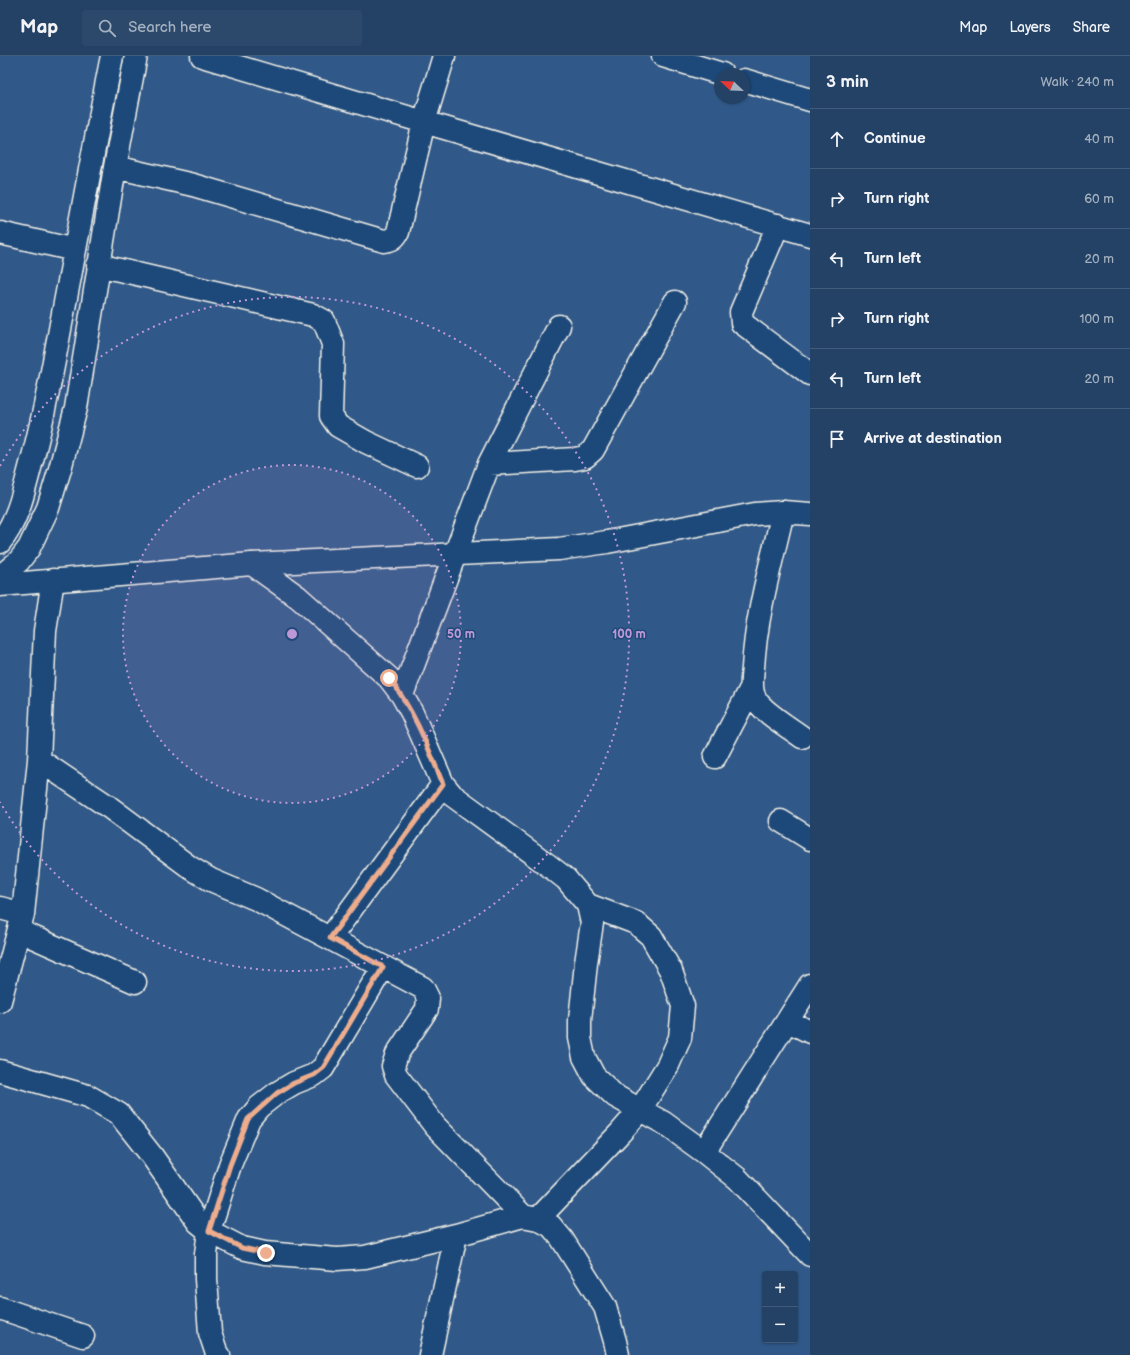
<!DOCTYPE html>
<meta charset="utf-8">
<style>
body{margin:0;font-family:"Balsamiq Sans",sans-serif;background:#2c496c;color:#f1f3f6}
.controls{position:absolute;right:12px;bottom:12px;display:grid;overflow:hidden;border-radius:4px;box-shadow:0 1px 3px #0004}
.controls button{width:36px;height:36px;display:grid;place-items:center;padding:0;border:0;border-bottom:1px solid #415b7a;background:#244266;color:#f1f3f6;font:20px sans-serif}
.compass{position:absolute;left:714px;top:12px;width:36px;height:36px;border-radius:50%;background:#244266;box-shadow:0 1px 3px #0004;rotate:293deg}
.stop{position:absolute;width:12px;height:12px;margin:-9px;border:3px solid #eead8d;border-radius:50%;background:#fff}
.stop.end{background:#eead8d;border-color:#fff;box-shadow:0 1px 4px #0008}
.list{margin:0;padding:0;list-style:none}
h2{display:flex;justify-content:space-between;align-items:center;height:52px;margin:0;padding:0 16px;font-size:17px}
h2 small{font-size:13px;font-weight:400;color:#a3b0bf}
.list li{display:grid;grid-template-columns:26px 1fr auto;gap:12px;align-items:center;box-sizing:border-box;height:60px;padding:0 16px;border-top:1px solid #415b7a}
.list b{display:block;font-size:15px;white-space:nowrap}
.list em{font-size:13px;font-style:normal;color:#a3b0bf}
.icon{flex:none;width:22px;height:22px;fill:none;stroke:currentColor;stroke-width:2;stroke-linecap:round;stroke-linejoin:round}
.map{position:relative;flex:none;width:810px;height:1299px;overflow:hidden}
header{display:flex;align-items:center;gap:24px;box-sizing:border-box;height:56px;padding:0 20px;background:#244266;border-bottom:1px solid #415b7a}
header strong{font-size:19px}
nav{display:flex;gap:22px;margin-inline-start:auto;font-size:14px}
.search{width:280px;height:36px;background:#2c496c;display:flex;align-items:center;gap:10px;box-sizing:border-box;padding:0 14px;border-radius:4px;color:#a3b0bf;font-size:15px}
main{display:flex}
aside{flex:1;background:#244266}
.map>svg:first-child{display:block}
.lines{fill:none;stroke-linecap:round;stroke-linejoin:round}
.minor-casing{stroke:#f4f1e8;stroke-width:25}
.major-casing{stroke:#f4f1e8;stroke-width:25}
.minor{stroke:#1f4a7a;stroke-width:22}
.major{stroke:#1f4a7a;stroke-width:22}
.route{stroke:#eead8d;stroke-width:5}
.ring{fill:none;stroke:#be98d6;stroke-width:2;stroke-dasharray:2 4}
.centre{fill:#be98d6;stroke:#1f4a7a;stroke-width:2}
.ring-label{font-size:12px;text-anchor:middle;font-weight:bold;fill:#be98d6;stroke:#1f4a7a;stroke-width:3;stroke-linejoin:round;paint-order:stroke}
</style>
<header>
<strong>Map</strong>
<div class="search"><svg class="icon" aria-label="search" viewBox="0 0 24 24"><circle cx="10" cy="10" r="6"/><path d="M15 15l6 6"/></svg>Search here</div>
<nav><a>Map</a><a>Layers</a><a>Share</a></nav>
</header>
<main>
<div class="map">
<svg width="810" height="1299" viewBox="0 0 810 1299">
<rect width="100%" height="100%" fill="#305888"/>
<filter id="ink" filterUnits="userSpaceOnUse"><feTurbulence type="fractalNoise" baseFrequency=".025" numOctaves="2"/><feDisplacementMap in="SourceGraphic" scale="8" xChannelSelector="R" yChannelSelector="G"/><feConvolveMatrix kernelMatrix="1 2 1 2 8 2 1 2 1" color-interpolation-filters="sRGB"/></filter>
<g filter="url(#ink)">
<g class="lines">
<!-- minor casing -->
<g class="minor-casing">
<path id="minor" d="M202,0L424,66L444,0
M663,0L722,18
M744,24L810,44
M115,111L193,129L384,185C391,184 394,183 398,176L424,66L810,179
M778,169L741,256L742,267L810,318
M0,177L75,194
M98,209L313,259L324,265L333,288L331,360L338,370L366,386L417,410
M489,408L575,403L585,401L593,394L675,246
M783,456C771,508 756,559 753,612C752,622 750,633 755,642C761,655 790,672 802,681
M0,486C18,465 24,434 31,408C44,361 52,316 61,268C78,179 94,89 112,0
M252,508L298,541L389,622L402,639L412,657L443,728L452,739L548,809L566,823L588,849L592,867L586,907L580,964V982L584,1001L594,1020L615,1040L664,1067L704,1096L737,1122L810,1199
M0,521L19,505L29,492L48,452L60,413L76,352L115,111L136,0
M402,639L489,408L559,270
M715,701L752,630
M39,704L109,751L191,812L211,824L256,843L423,932L428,942L427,953L397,998L393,1010L396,1019L435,1070L523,1160
M781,765L810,783
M0,852L23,858
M19,875L135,926
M330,882L443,728
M0,945L23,858L39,704L45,575L53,524
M788,965L810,976
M0,1015L88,1040L119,1058L152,1100L198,1166L209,1175L242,1192L265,1197L337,1203L365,1201L456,1179L523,1160L538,1163L551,1170L562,1183L605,1251L615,1285L618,1299
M704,1096L810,929
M538,1163L620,1077L640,1054L668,1009L680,982L683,950L671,915L651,880L636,867L588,849
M0,1252L83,1280
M219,1299L216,1295L210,1277L206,1223V1198L209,1175L230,1109L249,1063L259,1051L277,1037L294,1027L314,1019L323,1012L383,911
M430,1299L456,1179"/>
</g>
<!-- major casing -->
<g class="major-casing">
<path id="major" d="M0,529L252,508L559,493L607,486L755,458L783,456L810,458"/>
</g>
<!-- minor -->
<use href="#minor" class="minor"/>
<!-- major -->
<use href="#major" class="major"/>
</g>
</g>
<g class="lines" filter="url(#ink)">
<!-- route -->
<path class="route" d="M266,1197L242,1192L209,1175L230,1109L248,1063L277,1037L294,1027L314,1019L323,1012L383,911L330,882L443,728C428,691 414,654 389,622"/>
</g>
<!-- distance rings -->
<circle cx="292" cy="578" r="169" fill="#be98d6" fill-opacity=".12"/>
<g class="ring">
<circle cx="292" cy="578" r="169"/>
<path d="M0 410A337 337 0 1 1 0 746"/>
</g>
<circle cx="292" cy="578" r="6" class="centre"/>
<g class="ring-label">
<text x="461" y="582">50 m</text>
<text x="629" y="582">100 m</text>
</g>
</svg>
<div class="controls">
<button>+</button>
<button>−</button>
</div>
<svg class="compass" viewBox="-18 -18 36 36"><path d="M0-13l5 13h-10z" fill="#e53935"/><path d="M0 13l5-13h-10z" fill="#a3b0bf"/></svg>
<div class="stop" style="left:389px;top:622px"></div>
<div class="stop end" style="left:266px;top:1197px"></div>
</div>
<aside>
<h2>3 min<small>Walk · 240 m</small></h2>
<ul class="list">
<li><svg class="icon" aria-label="ahead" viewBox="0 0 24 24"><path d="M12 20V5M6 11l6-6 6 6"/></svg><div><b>Continue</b></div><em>40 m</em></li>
<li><svg class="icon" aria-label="right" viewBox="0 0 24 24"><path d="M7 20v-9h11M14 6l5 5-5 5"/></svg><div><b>Turn right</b></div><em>60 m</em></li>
<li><svg class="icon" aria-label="left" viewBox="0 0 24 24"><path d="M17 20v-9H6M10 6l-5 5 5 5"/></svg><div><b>Turn left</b></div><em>20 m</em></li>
<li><svg class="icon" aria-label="right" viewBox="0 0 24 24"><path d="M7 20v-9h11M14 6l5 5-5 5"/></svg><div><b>Turn right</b></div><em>100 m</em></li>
<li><svg class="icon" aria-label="left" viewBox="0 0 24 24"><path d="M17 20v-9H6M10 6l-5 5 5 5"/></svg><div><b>Turn left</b></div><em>20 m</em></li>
<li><svg class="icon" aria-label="arrive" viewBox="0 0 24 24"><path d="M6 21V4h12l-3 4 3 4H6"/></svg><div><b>Arrive at destination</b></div></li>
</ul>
</aside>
</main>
